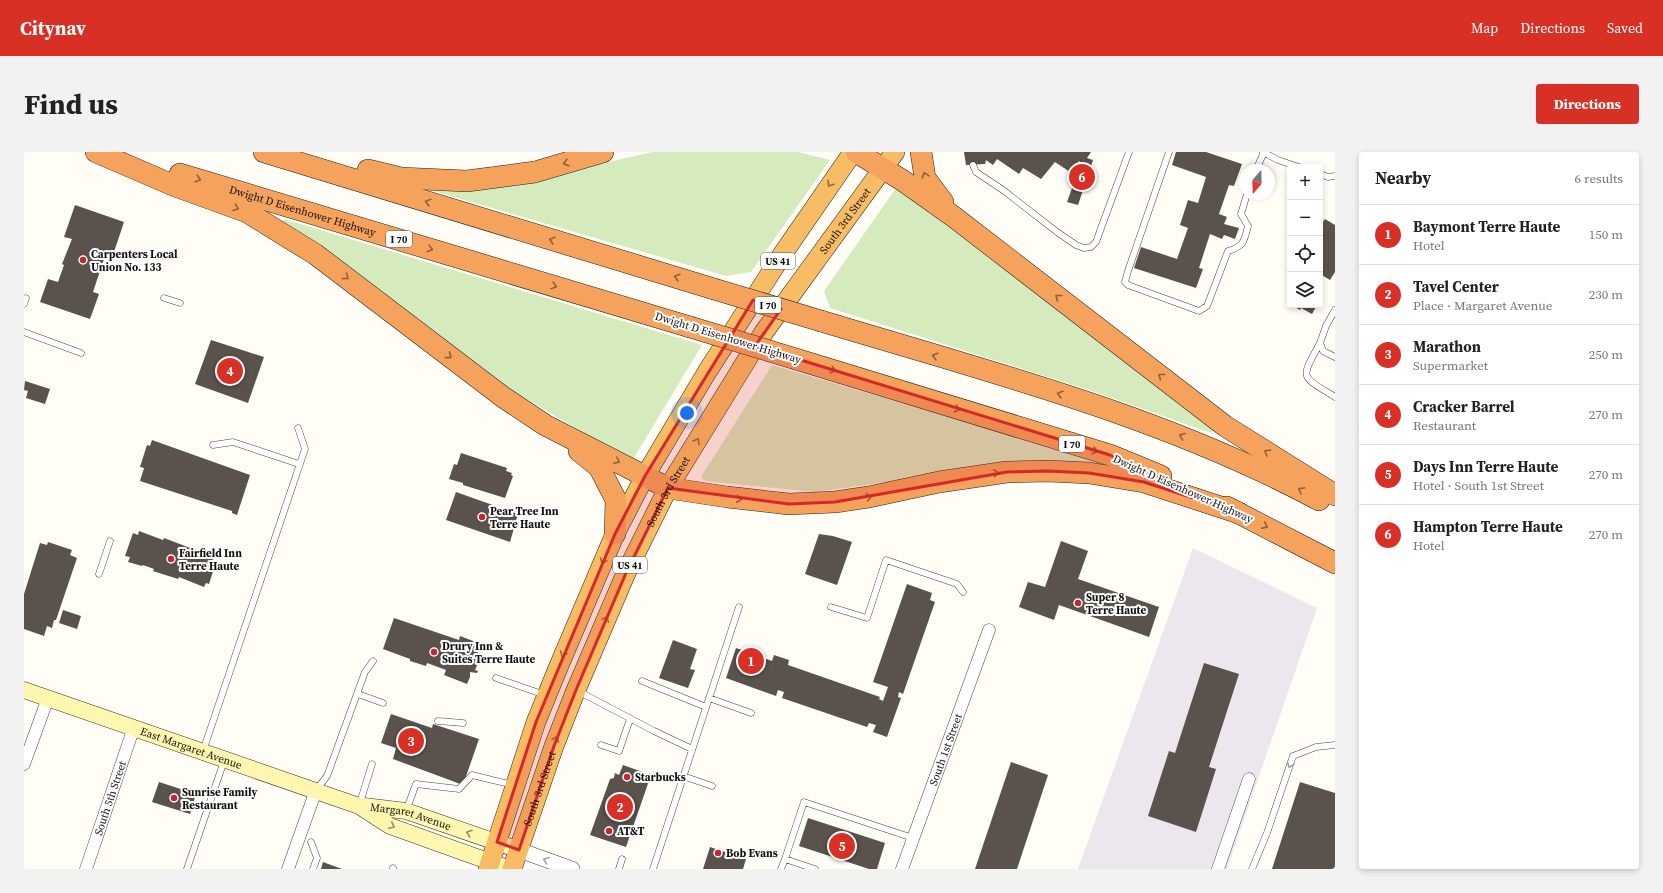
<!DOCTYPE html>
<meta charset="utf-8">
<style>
body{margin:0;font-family:"Source Serif 4",serif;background:#f2f2f2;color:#222}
.controls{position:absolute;right:12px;top:12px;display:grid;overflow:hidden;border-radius:4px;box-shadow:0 2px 6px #0003}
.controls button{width:36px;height:36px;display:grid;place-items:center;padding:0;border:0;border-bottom:1px solid #e0e0e0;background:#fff;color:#222;font:20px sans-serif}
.compass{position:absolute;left:1215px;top:12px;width:36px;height:36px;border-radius:50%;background:#fff;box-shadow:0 2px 6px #0003;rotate:199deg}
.you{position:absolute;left:663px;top:261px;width:14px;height:14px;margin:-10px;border:3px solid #fff;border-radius:50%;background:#1a73e8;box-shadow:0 0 0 6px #1a73e833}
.badge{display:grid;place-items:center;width:26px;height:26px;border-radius:50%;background:#d93025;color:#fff;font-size:13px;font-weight:700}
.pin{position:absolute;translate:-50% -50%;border:2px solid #fff;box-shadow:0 1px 4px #0006}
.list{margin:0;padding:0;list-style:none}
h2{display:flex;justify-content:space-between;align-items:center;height:52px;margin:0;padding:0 16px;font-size:17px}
h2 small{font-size:13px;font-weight:400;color:#767676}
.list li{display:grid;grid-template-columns:26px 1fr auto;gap:12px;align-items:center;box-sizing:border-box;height:60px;padding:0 16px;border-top:1px solid #e0e0e0}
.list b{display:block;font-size:15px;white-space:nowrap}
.list p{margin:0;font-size:13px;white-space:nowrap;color:#767676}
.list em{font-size:13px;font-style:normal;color:#767676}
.icon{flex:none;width:22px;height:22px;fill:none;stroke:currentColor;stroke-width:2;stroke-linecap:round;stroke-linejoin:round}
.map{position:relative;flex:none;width:1311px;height:717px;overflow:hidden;border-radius:4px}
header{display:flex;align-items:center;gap:24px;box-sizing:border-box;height:56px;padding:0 20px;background:#d93025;color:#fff}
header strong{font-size:19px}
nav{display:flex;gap:22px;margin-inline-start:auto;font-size:14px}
.intro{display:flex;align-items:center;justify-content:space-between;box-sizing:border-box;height:96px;padding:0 24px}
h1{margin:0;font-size:28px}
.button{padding:10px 18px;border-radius:4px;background:#d93025;color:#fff;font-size:14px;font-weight:700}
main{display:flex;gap:24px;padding:0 24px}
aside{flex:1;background:#fff;border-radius:4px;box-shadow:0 2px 6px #0003}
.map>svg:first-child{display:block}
.industrial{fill:#eee6ef}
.grass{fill:#d5ebbd}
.building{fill:#5a524d}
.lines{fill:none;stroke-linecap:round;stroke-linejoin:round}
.service-casing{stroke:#444;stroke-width:7}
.minor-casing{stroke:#444;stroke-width:13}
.tertiary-casing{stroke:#444;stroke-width:16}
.secondary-casing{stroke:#333;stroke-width:17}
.trunk-casing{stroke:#222;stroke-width:20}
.motorway-casing{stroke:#222;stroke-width:22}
.service{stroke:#fff;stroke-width:6}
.minor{stroke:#fff;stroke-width:12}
.tertiary{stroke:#fff;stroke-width:15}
.secondary{stroke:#fff6b0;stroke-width:16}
.trunk{stroke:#f7bc64;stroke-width:19}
.motorway{stroke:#f5a25d;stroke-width:21}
.motorway-bridge-casing{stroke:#222;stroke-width:22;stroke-linecap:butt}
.motorway-bridge{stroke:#f5a25d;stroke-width:21}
.oneway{stroke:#8e613b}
.oneway2{stroke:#906f3f}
.oneway3{stroke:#a0a0a0}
.oneway4{stroke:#948f68}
.marked{fill:#d62828;fill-opacity:0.2;stroke:#d62828;stroke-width:3;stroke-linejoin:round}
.poi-dot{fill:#c4262e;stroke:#fff;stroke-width:1.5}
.labels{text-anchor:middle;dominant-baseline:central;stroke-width:4;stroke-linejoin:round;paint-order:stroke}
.shield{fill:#fff;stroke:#585858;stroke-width:1}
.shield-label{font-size:10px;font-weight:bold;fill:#111}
.street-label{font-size:11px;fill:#111;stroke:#fff}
.poi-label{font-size:11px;font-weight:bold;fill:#111;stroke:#fff;text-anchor:start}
</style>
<header>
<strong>Citynav</strong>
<nav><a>Map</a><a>Directions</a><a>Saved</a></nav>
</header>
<div class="intro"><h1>Find us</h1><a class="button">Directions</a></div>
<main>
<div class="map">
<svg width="1311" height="717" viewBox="0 0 1311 717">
<rect width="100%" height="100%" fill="#fffdf5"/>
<!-- industrial -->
<path class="industrial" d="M1169,396L1293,456L1203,717H1054Z"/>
<!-- grass -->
<path class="grass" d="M628,0H774L806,8L727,120L702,124L406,38L407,33L571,13Z
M872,36L1193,276L1187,281L1068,239L806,156L800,139Z
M260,67L678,193L608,309L480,234L462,218L257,75Z
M748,213L1043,300L1078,312V316L900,325L791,340L681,329L677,325Z"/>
<!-- building -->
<path class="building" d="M940,0H1067L1063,6L1069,8L1054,53L1043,50L1057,11L1055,9L1046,20L1031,10L1017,27L999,16L995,22L973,7L969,13L962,8L961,12L942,13Z
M1152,0H1182L1218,12L1210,34L1205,33L1195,62L1203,65L1200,72L1215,76L1211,87L1200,83L1198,87L1186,82L1175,116L1179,117L1172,136L1110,116L1117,95L1153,107L1164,76L1156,73L1164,48L1174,51L1182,25L1148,13Z
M51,53L100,70L89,103L82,101L69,140L75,142L66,167L16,150L24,127L34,130L40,113L38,112L48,87L40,85Z
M1301,67L1311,73V120L1306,128L1296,122V74Z
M1267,153H1293L1288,162L1277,156L1276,158Z
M187,188L240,205L224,251L171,232Z
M1,229L26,237L21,252L2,246L4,239L0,238Z
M128,288L226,323L213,363L208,361V359L116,329L120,316L116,315L123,293L126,294Z
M437,301L483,316L482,319L488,321L487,323L489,324L481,346L439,333V331L425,327L430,312L433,313Z
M432,340L494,362L486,390L422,368Z
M115,379L139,388L140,386L190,405L188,409L192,410L185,432L182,431L180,435L155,425L154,427L129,419L130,417L119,413L118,414L104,410L106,405L101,404L109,381L114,383Z
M795,382L809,384L828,390L813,433L781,422Z
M1037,389L1064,399L1054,427L1135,455L1125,485L1035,453L1030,468L995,455L1004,430L1021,435Z
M24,390L48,398L46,403L53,406L32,468H30L28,476L23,474L20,484L0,477V442L16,391L23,393Z
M883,432L908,441L906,448L911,450L879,542L875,540L874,545L877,546L863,585L849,580L852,573L845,571L843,575L758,546L760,540L754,538L752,544L702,526L712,496L748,509L750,503L765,508L764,513L856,545L855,547L859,549L864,535L849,530Z
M39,458L57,464L53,477L35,471Z
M370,466L435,488L436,484L457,492L453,503L459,505L458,508L456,507L451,518L454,519L453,521L446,520V525L443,532L420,523L422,518L403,511L402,514L386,509V507L359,497Z
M649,488L673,497L666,517L671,518L664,536L635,526Z
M1180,511L1215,522L1185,615L1192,617L1172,680L1124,664L1145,599L1151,601Z
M367,562L408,576L409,572L455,587L439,633L369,607L372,596L357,591Z
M987,610L1024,623L993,717H951Z
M599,613L627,623L602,695L566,683L586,627L590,626L591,621L595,623Z
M135,630L172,642L166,662L128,650Z
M1276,630L1311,641V717H1248Z
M784,666L861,691L853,717H845L775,694Z
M686,695L722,707L719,717H679Z
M299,710L318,717H297Z"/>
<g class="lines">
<!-- service casing -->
<g class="service-casing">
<path id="service" d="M1145,0L1104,119L1101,130L1104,133L1175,159L1183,154L1204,99C1220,94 1220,90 1224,74L1217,62L1223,42
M1239,0L1254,8L1275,15
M949,13L952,20L979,38L1033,80L1052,93L1060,96L1067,95L1072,90L1105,0
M1232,18L1240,0
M1296,22L1304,25L1311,24
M140,146L156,151
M0,152L2,146
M1311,158L1302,174L1296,191L1299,199L1311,205
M0,180L57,201
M1296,191C1276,228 1276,223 1311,245
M189,293L209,290L275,312
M75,422L86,389
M807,455L843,466L862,408L933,432L939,440
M472,526L521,543
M618,529L682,555
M554,539L630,579L668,597
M334,542L359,551
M685,546L727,561
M414,569L439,571
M577,593L595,599L606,567
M179,599L281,297L274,276
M659,624L688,634
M292,638L303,624L341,520L349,509
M335,654L348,612
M382,659L392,632L435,637L448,623L489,633
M287,690L293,706L289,717
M761,707L780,650L889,686
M369,716V717
M163,717L200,609
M595,717L598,707
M629,717L715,455
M757,717L761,707L791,717
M1228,717L1243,681L1269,604L1292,595L1311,593"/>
</g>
<!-- minor casing -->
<g class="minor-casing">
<g id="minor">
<path d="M0,612L24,546"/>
<path id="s1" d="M62,717L110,575"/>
<path d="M264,717L292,638"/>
<path id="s2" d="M878,717L965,478"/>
<path d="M1194,717L1225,627"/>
</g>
</g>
<!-- tertiary casing -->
<g class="tertiary-casing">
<path id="tertiary" d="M495,698L548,717"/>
</g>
<!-- secondary casing -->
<g class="secondary-casing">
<g id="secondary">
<path id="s3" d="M0,538L335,654L366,674L486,717"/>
<path id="s4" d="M340,654L382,659L495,698"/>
</g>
</g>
<!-- trunk casing -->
<g class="trunk-casing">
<g id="trunk">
<path d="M464,717L512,570L534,516L591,382L621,324L683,220L760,100L829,0"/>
<path id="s5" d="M488,717L530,594L552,538L602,421L644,336L740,180L871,0"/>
</g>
</g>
<!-- motorway casing -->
<g class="motorway-casing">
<g id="motorway">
<path d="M72,0L151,34L223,60L291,102L479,245L521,273L644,336L703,345L765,352L811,350L845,345L915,330L983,320L1024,319L1065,321L1120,330L1215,361"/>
<path d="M240,0L690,137"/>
<path d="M832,0L878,28L930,65L1201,274L1311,343"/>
<path d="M897,0L901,26L919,50"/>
<path d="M344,18L377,26L443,29L511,20L579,0"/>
<path id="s6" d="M156,22L666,175"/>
<path d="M797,169C966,220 1139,264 1295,348"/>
<path d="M772,207L1086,303L1137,324"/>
<path d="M555,299L575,315L592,348L591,382"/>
<path d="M1203,355L1311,411"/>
</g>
</g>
<!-- service -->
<use href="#service" class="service"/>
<!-- minor -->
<use href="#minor" class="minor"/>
<!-- tertiary -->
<use href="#tertiary" class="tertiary"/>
<!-- secondary -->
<use href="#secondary" class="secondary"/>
<!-- trunk -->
<use href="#trunk" class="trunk"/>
<!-- motorway -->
<use href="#motorway" class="motorway"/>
<!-- motorway-bridge casing -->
<g class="motorway-bridge-casing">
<path id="motorway-bridge" d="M690,137L797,169
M666,175L772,207"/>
</g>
<!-- motorway-bridge -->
<use href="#motorway-bridge" class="motorway-bridge"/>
</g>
<!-- one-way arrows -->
<defs><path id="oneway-chevron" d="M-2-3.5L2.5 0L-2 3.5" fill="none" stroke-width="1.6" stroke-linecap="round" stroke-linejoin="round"/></defs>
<g class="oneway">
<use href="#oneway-chevron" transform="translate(542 11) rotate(164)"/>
<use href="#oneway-chevron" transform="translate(901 23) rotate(-107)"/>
<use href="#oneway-chevron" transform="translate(174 27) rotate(17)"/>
<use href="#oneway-chevron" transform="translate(404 50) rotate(-163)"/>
<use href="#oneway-chevron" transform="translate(212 56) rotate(20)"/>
<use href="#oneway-chevron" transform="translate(528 88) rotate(-163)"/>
<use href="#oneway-chevron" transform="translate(406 97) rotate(17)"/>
<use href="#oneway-chevron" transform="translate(322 125) rotate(37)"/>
<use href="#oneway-chevron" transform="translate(653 125) rotate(-163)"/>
<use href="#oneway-chevron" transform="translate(530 134) rotate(17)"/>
<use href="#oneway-chevron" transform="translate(1034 145) rotate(-142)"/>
<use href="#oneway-chevron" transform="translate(425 204) rotate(37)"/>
<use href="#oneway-chevron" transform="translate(911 204) rotate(-163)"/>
<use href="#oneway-chevron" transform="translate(809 218) rotate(17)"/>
<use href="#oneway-chevron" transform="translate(1137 224) rotate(-142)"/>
<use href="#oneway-chevron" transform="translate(1036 242) rotate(-163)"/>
<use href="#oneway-chevron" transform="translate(933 257) rotate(17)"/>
<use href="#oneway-chevron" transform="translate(1158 284) rotate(-159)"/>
<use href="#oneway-chevron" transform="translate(1071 299) rotate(17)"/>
<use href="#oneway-chevron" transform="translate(1243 300) rotate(-148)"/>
<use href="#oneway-chevron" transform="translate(593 309) rotate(27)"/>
<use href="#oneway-chevron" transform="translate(972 321) rotate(-8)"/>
<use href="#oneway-chevron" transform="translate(1277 338) rotate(-152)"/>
<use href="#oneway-chevron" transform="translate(845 345) rotate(-10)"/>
<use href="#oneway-chevron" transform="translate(715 347) rotate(6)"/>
<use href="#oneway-chevron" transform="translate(1241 374) rotate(27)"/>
</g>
<g class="oneway2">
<use href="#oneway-chevron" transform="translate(806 32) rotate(124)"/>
<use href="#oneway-chevron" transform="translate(673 289) rotate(-59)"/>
<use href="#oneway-chevron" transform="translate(579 409) rotate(114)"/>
<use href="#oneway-chevron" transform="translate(582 467) rotate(-66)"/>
<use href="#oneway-chevron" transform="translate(539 502) rotate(113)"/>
<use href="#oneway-chevron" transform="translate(532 587) rotate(-68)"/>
</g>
<g class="oneway3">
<use href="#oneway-chevron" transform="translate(1266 613) rotate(109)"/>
<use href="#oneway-chevron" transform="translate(522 708) rotate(-160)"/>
</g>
<g class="oneway4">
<use href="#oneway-chevron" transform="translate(368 674) rotate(25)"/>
<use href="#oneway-chevron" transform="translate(445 681) rotate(-161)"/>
</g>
<!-- marked area -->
<path class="marked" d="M729,148L757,157L731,194L1086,303L1215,361L1120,330L1065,321L1024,319L983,320L811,350L765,352L644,336L602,421L552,538L530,594L495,698L473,690L512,570L591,382L621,324Z"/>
<!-- markers -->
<g class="poi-dot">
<circle cx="59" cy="108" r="4"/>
<circle cx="458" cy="365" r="4"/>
<circle cx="147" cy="407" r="4"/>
<circle cx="1054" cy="451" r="4"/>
<circle cx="410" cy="500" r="4"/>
<circle cx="603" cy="625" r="4"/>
<circle cx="150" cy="646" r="4"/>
<circle cx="585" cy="679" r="4"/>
<circle cx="694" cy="701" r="4"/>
</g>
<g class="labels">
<!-- shield labels -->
<g class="shield">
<rect x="362" y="79" width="26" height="16" rx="3"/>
<rect x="737" y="101" width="34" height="16" rx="3"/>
<rect x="731" y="145" width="26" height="16" rx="3"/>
<rect x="1035" y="284" width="26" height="16" rx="3"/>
<rect x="589" y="405" width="34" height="16" rx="3"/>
</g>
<g class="shield-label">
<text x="375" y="87">I 70</text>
<text x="754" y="109">US 41</text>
<text x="744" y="153">I 70</text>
<text x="1048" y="292">I 70</text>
<text x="606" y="413">US 41</text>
</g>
<!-- street labels -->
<g class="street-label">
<text stroke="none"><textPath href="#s6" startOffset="128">Dwight D Eisenhower Highway</textPath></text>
<text stroke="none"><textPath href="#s5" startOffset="733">South 3rd Street</textPath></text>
<text transform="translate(704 186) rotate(17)">Dwight D Eisenhower Highway</text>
<text transform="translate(1159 337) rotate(24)">Dwight D Eisenhower Highway</text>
<text stroke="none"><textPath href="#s5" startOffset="409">South 3rd Street</textPath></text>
<text stroke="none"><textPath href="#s3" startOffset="177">East Margaret Avenue</textPath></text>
<text stroke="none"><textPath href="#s2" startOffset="127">South 1st Street</textPath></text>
<text stroke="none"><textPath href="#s5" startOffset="85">South 3rd Street</textPath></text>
<text stroke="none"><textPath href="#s1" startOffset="75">South 5th Street</textPath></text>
<text stroke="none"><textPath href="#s4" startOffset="48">Margaret Avenue</textPath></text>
</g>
<!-- poi labels -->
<g class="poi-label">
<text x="67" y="102">Carpenters Local<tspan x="67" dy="13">Union No. 133</tspan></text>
<text x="466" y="359">Pear Tree Inn<tspan x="466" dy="13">Terre Haute</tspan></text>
<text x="155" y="401">Fairfield Inn<tspan x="155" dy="13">Terre Haute</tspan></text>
<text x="1062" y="445">Super 8<tspan x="1062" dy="13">Terre Haute</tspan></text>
<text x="418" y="494">Drury Inn &amp;<tspan x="418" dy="13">Suites Terre Haute</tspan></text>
<text x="611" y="625">Starbucks</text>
<text x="158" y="640">Sunrise Family<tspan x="158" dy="13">Restaurant</tspan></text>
<text x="593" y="679">AT&amp;T</text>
<text x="702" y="701">Bob Evans</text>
</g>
</g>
</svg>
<div class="controls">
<button>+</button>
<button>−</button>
<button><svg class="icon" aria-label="locate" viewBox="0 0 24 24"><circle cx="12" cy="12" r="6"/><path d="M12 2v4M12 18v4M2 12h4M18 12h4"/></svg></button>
<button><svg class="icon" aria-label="layers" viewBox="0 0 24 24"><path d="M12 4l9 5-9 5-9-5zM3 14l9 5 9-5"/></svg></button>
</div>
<svg class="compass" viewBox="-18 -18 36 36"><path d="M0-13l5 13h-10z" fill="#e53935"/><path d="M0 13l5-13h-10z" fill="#767676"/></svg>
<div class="you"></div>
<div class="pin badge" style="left:727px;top:509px">1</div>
<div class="pin badge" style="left:596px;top:655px">2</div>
<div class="pin badge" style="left:387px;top:589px">3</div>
<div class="pin badge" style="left:206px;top:219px">4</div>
<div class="pin badge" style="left:818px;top:694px">5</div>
<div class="pin badge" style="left:1058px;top:25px">6</div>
</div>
<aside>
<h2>Nearby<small>6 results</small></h2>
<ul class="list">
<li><span class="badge">1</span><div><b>Baymont Terre Haute</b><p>Hotel</p></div><em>150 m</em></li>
<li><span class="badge">2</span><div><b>Tavel Center</b><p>Place · Margaret Avenue</p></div><em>230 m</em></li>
<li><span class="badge">3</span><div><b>Marathon</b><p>Supermarket</p></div><em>250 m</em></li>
<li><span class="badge">4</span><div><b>Cracker Barrel</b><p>Restaurant</p></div><em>270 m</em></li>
<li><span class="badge">5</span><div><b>Days Inn Terre Haute</b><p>Hotel · South 1st Street</p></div><em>270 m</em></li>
<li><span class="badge">6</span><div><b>Hampton Terre Haute</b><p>Hotel</p></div><em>270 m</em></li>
</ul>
</aside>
</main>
